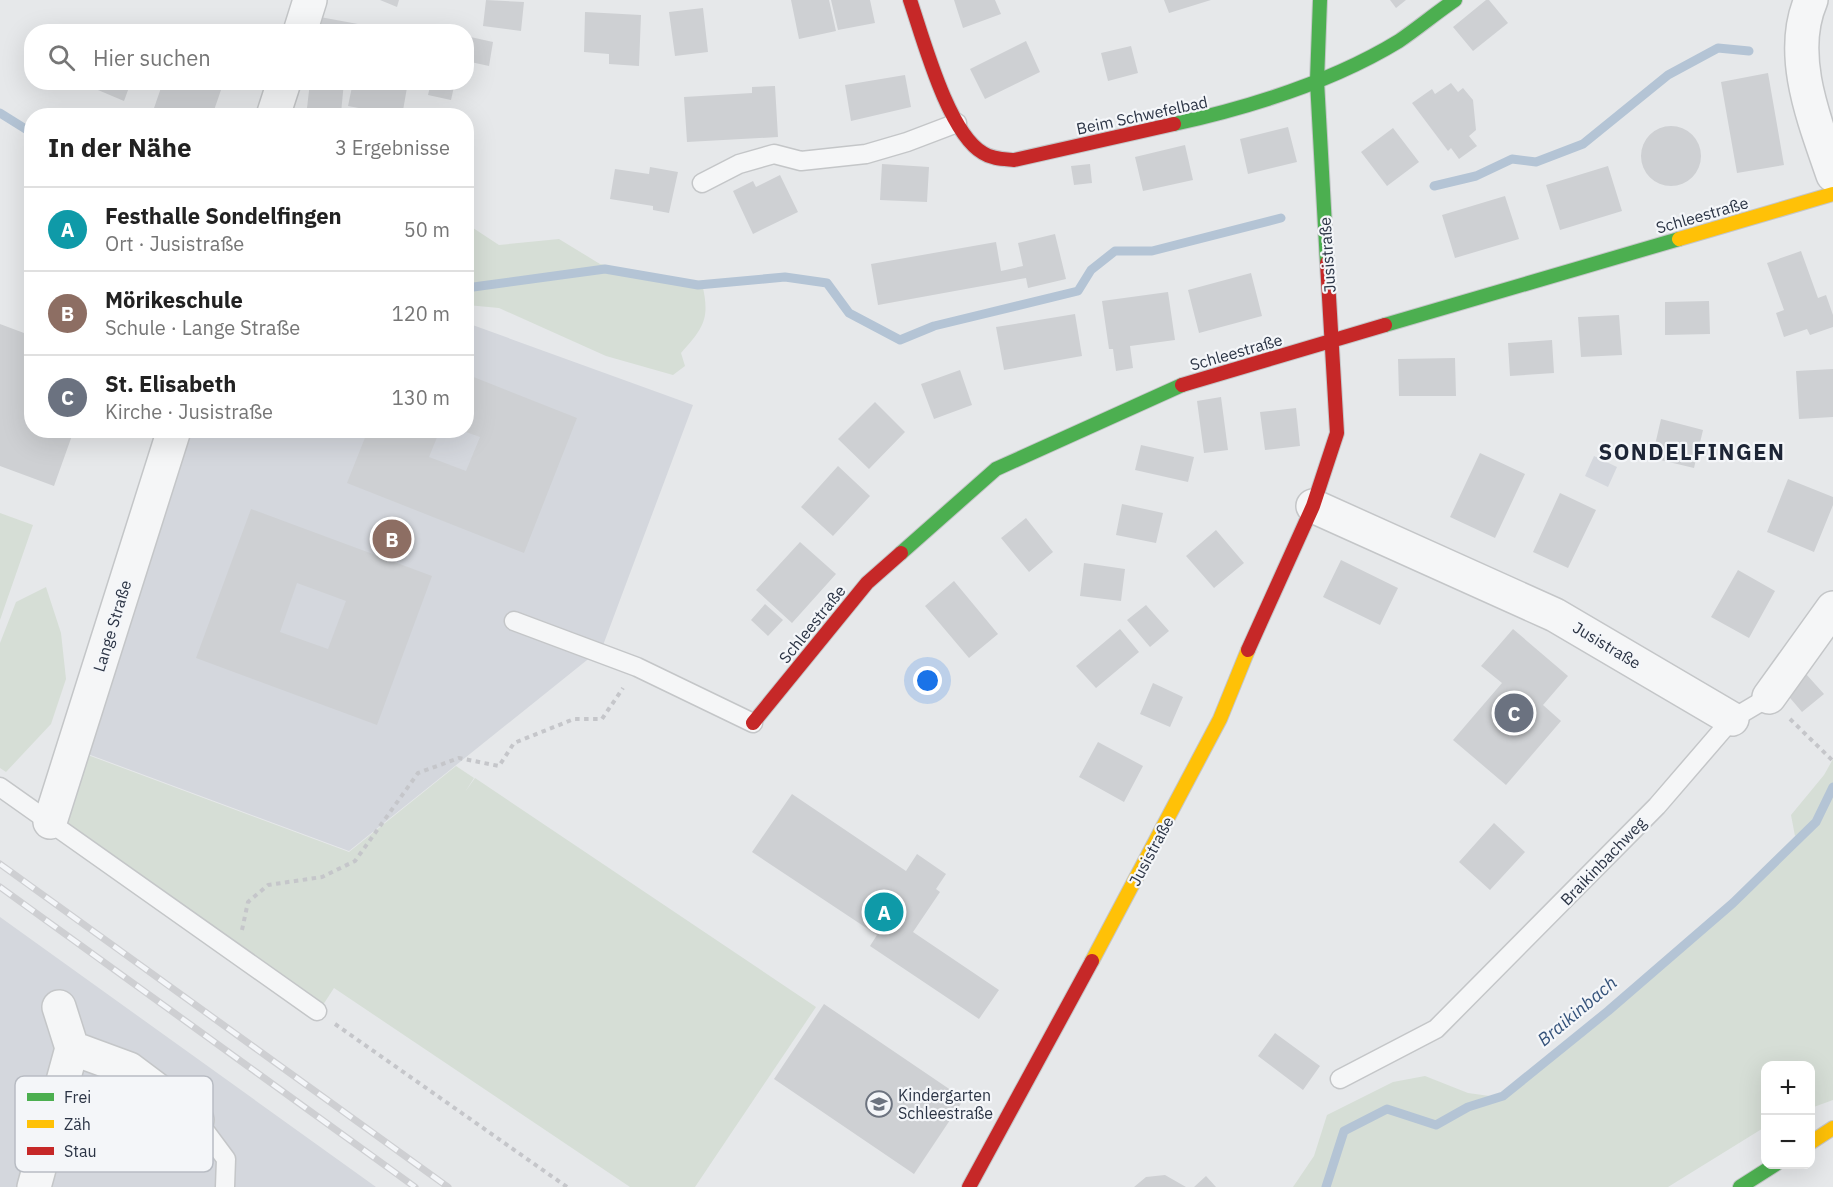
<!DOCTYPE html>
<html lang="de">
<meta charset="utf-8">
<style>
body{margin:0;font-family:"IBM Plex Sans",sans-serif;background:#f6f6f6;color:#222}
.controls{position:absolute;right:18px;bottom:18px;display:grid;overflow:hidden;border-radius:12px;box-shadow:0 6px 24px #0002}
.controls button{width:54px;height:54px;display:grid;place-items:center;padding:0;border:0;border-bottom:2px solid #e0e0e0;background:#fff;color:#222;font:30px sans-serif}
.you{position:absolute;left:928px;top:681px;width:21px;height:21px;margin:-15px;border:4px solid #fff;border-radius:50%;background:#1a73e8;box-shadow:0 0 0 9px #1a73e833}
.badge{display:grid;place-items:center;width:39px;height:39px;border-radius:50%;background:#111827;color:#fff;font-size:20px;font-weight:700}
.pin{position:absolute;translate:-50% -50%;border:3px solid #fff;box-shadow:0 2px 6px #0006}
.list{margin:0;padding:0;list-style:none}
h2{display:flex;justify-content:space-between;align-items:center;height:78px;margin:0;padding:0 24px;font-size:26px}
h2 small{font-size:20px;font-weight:400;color:#767676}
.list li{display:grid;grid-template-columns:39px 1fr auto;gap:18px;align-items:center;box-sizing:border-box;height:84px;padding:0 24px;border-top:2px solid #e0e0e0}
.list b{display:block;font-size:22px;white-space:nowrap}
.list p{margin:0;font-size:20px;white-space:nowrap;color:#767676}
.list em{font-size:20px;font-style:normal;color:#767676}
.icon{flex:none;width:33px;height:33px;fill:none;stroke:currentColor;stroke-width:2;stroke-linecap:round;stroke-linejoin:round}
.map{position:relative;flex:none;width:1833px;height:1187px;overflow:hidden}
.search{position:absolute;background:#fff;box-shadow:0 6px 24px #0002;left:24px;top:24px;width:450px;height:66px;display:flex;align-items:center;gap:15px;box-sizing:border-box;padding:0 21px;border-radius:24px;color:#767676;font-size:22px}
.panel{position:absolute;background:#fff;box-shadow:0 6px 24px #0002;left:24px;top:108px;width:450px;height:330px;border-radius:24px}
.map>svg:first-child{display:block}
.built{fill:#d4d7dd}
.green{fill:#d6ded6}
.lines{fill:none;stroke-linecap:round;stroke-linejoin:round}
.stream{stroke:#b4c4d5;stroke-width:9}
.building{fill:#ced0d3;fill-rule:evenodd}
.lane-casing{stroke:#c4c6c8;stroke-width:21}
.street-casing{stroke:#c4c6c8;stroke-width:36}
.fast-casing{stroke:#c4c6c8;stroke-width:16}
.slow-casing{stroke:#c4c6c8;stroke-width:16}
.jam-casing{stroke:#c4c6c8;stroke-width:16}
.path{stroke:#c5c6ca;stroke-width:4;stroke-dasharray:4.5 4.5;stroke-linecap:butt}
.lane{stroke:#f5f6f7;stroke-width:18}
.street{stroke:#f5f6f7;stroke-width:33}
.fast{stroke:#4caf50;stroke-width:14}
.slow{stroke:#ffc107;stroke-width:14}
.jam{stroke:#c62828;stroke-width:14}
.rail-casing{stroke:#cecfd2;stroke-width:7}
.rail{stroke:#f4f6f9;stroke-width:4.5;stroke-dasharray:14;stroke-linecap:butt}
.labels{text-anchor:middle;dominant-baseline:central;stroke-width:4.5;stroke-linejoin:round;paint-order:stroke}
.street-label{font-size:16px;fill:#2b3445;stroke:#f4f6f9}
.poi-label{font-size:16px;fill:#2b3445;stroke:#f4f6f9;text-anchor:start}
.water-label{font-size:18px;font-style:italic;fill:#34527a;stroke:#f4f6f9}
.district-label{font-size:22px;font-weight:bold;letter-spacing:1.5px;fill:#1d2536;stroke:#f4f6f9}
.key{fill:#f4f6f9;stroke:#b8bcc3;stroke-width:1.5}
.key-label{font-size:16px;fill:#2b3445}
</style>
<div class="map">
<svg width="1833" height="1187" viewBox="0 0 1833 1187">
<rect width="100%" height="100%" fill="#e6e8ea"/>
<!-- built -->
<path class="built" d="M467,323L693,405L602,648L349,851L77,750L175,431L466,430Z
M1594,456L1617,467L1608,487L1585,476Z
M0,917L376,1187H0Z"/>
<!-- green -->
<path class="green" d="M467,224L499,245L559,239L600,264L702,283C710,318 705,326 681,353L685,366L673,375L606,356L499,308L467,305Z
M0,513L33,525L0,620Z
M46,587L61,633L66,679L51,724L6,772L0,768V643L16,602Z
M77,751L349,852L456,766L474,778L465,792L475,778L816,1007L695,1187H630L334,988L319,1011L53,824Z
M1833,759V1100L1811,1108L1810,1066H1766L1765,1127L1668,1187H1293L1314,1156L1327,1115L1393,1082L1425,1076L1468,1093L1504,1098C1612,1011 1717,920 1818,824L1822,819C1816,826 1804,829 1795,836L1791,815L1824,775Z"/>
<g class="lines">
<!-- stream -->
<path class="stream" d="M0,113L32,133
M1434,186L1476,176L1512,159L1536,162L1583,144L1668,75L1718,48L1749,51
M466,288L605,269L698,285L785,277L827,283L849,313L900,340L934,326L1078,291L1091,270L1115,251H1152L1281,218
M1326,1187L1344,1131L1387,1109L1436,1125L1468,1107L1503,1096L1608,1011L1733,903L1816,822L1833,787"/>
</g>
<!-- building -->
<path class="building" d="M380,0H399L397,7Z
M486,0L524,2L521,31L483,26Z
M791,0H829L836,31L799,39Z
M831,0H870L875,23L838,30Z
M954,0H995L1001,14L963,28Z
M1164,0H1211L1169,13Z
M1390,0H1406L1396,8Z
M1486,0H1489L1508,23L1473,51L1453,27Z
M703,8L708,52L675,56L669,12Z
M585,12L641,15L639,66L609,64V54L584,52Z
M320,17L358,24L357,32H317Z
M466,36L493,42L489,66L466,61Z
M1026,41L1040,72L985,99L970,69Z
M1131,46L1138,73L1108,81L1101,53Z
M1768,73L1784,165L1737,173L1721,82Z
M905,75L911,107L851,121L845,85Z
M79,82H131L124,101Z
M163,82H200L221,90L212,116H167L153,111Z
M310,82H344L341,113L307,108Z
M353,82H408L402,116L348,106Z
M431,82H455L451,100L428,95Z
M1451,83L1458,92L1463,88L1473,100L1476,130L1469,136L1477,146L1459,159L1451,148L1448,151L1412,103L1432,89L1435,94Z
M775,86L778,137L687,142L684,97L752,93V87Z
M1641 156a30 30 0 1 1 60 0a30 30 0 1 1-60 0Z
M1288,127L1297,162L1248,174L1240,139Z
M1393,128L1419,162L1387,186L1361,152Z
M1185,145L1193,180L1143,191L1135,157Z
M882,164L929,167L927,202L880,200Z
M1090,164L1092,183L1074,185L1071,166Z
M1608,166L1622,211L1560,230L1546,185Z
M650,167L678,172L669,213L653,210V206L610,199L615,169L649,174Z
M780,175L798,212L753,234L733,191L753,181L756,187Z
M1505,196L1519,239L1455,258L1442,215Z
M1055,234L1066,279L1028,288L1026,278L878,305L871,264L996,242L1001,271L1023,266L1018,243Z
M1801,251L1818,298L1826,295L1833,315V327L1810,335L1807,329L1784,337L1776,313L1784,310L1767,263Z
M1251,273L1262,316L1199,333L1188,290Z
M1168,292L1175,340L1130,346L1133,368L1116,371L1113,349H1109L1102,301Z
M1709,301L1710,334L1665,335V302Z
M1075,314L1082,356L1004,370L996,327Z
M1619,315L1622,355L1581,357L1578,317Z
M0,324L32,336V430H74L54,486L0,466Z
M1552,340L1554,373L1510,376L1508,343Z
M1455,358L1456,396H1399L1398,359Z
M1833,369V417L1799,419L1796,371Z
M960,370L972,405L934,419L921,384Z
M466,374L577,418L524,553L347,483L368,430H440L429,457L466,471L480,437L466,432Z
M1221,397L1228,450L1204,453L1197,401Z
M875,402L905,432L869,469L838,439Z
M1296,408L1300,446L1265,450L1260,412Z
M1661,419L1703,430L1694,468L1652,458Z
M1141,445L1194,457L1188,482L1135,470Z
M1480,453L1525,474L1495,538L1450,517Z
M838,466L870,496L833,536L801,507Z
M1788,479L1833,497V505L1814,552L1767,532Z
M1560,493L1596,510L1568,568L1533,552Z
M1122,504L1163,513L1156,543L1116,535Z
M251,509L432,576L377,725L196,658ZM297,583L346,601L328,649L280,632Z
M1026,518L1053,552L1029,572L1001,538Z
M1216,530L1244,563L1214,588L1186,556Z
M800,542L836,574L792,623L756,590Z
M1341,560L1398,588L1380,625L1323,597Z
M1084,563L1125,569L1121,601L1080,596Z
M1738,570L1775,591L1749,638L1711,617Z
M954,581L998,634L969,658L925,606Z
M765,604L783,620L768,636L751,620Z
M1146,605L1169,631L1150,647L1127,620Z
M1120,629L1139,652L1096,688L1076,666Z
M1513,629L1568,676L1543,705L1561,721L1506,785L1453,740L1502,683L1481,666Z
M1806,674L1824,694L1802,712L1785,692Z
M1153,683L1183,697L1170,727L1140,714Z
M1098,742L1143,766L1124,802L1079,777Z
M792,794L906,871L917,854L946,874L936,889L940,892L913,932L999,990L979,1019L870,946L877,935L752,852Z
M1494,823L1525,852L1490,890L1459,862Z
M824,1004L964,1099L914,1174L774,1079Z
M1275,1033L1320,1066L1303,1090L1258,1056Z
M1165,1175L1186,1187H1134L1146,1177Z
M1206,1176L1216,1187H1194Z"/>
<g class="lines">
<!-- lane casing -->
<g class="lane-casing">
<path id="lane" d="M702,183L739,164L774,154L801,161L866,154L907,142L957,123
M514,621L637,667L753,723
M0,787L317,1011
M1340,1079L1436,1029L1657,806L1732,719L1769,697
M197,1120L226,1159L225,1187"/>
</g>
<!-- street casing -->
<g class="street-casing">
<path id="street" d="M1811,0C1787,55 1815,122 1833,175
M300,32L310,0
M273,116L284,82
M1313,506L1555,615L1732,719
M1769,697L1833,608
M50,822L174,430
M72,1048L129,1069L197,1120
M34,1187L72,1048L59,1007"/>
</g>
<!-- fast casing -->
<g class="fast-casing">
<path id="fast" d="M1320,0L1317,81L1327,263
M1174,124C1251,107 1332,82 1399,41C1418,28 1436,13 1455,0
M1385,325L1679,239
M901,553L996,469L1182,385
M1740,1187L1776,1164"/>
</g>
<!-- slow casing -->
<g class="slow-casing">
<path id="slow" d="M1679,239L1833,194
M1092,961L1220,719L1248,650
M1810,1143L1833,1128"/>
</g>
<!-- jam casing -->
<g class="jam-casing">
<path id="jam" d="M910,0C923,38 948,133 983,153C992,159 1003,159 1014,160L1174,124
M1182,385L1385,325
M1248,650L1313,506L1337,433L1327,263
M753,723L867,583L901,553
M969,1187L1092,961"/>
</g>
<!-- path -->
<path class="path" d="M1790,719L1833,761
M242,930L248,902L268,885L322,877L355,861L418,773L459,758L499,766L514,743L574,719H602L623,688
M335,1024L567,1187"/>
<!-- lane -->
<use href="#lane" class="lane"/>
<!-- street -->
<use href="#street" class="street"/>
<!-- fast -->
<use href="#fast" class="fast"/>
<!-- slow -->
<use href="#slow" class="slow"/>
<!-- jam -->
<use href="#jam" class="jam"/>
<!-- rail casing -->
<g class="rail-casing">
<path id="rail" d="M0,864L448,1187
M0,887L415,1187"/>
</g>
<!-- rail -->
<use href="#rail" class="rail"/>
</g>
<!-- icons -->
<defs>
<g id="school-ring" transform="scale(1.35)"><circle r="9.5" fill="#f4f6f9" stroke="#6c737f" stroke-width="1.5"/><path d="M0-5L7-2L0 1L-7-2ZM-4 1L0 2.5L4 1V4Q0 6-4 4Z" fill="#6c737f"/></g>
</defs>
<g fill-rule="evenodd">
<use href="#school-ring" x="879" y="1104"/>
</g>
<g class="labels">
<!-- street labels -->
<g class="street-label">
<text transform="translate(1142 115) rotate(-12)">Beim Schwefelbad</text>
<text transform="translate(1702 215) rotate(-16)">Schleestraße</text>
<text transform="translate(1327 255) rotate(-94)">Jusistraße</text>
<text transform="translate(1236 352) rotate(-16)">Schleestraße</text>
<text transform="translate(812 624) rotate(-51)">Schleestraße</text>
<text transform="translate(112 626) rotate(-73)">Lange Straße</text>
<text transform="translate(1607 645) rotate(31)">Jusistraße</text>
<text transform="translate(1151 851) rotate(-62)">Jusistraße</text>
<text transform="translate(1603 861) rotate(-46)">Braikinbachweg</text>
</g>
<!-- poi labels -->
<g class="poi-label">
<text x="898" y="1095">Kindergarten<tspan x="898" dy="18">Schleestraße</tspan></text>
</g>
<!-- water labels -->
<g class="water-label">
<text transform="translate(1577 1011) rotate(-40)">Braikinbach</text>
</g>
<!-- district labels -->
<g class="district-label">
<text x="1692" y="451">SONDELFINGEN</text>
</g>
</g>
<!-- legend -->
<rect x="15" y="1076" width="198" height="96" rx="9" class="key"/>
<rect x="27" y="1093" width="27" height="8" fill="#4caf50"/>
<rect x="27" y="1120" width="27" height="8" fill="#ffc107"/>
<rect x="27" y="1147" width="27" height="8" fill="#c62828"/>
<g class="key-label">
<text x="64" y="1103">Frei</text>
<text x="64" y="1130">Zäh</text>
<text x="64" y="1157">Stau</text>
</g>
</svg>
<div class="controls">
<button>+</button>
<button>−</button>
</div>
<div class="you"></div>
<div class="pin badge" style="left:884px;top:912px;background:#0f9aa8">A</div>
<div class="pin badge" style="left:392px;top:539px;background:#8d6e63">B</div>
<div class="pin badge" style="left:1514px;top:713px;background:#6b7280">C</div>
<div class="search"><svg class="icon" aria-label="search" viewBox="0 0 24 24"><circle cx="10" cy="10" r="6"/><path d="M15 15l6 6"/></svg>Hier suchen</div>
<section class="panel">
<h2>In der Nähe<small>3 Ergebnisse</small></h2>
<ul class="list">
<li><span class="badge" style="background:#0f9aa8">A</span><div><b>Festhalle Sondelfingen</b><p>Ort · Jusistraße</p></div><em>50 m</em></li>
<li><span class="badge" style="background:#8d6e63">B</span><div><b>Mörikeschule</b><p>Schule · Lange Straße</p></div><em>120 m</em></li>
<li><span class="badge" style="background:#6b7280">C</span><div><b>St. Elisabeth</b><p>Kirche · Jusistraße</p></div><em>130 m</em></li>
</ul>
</section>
</div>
